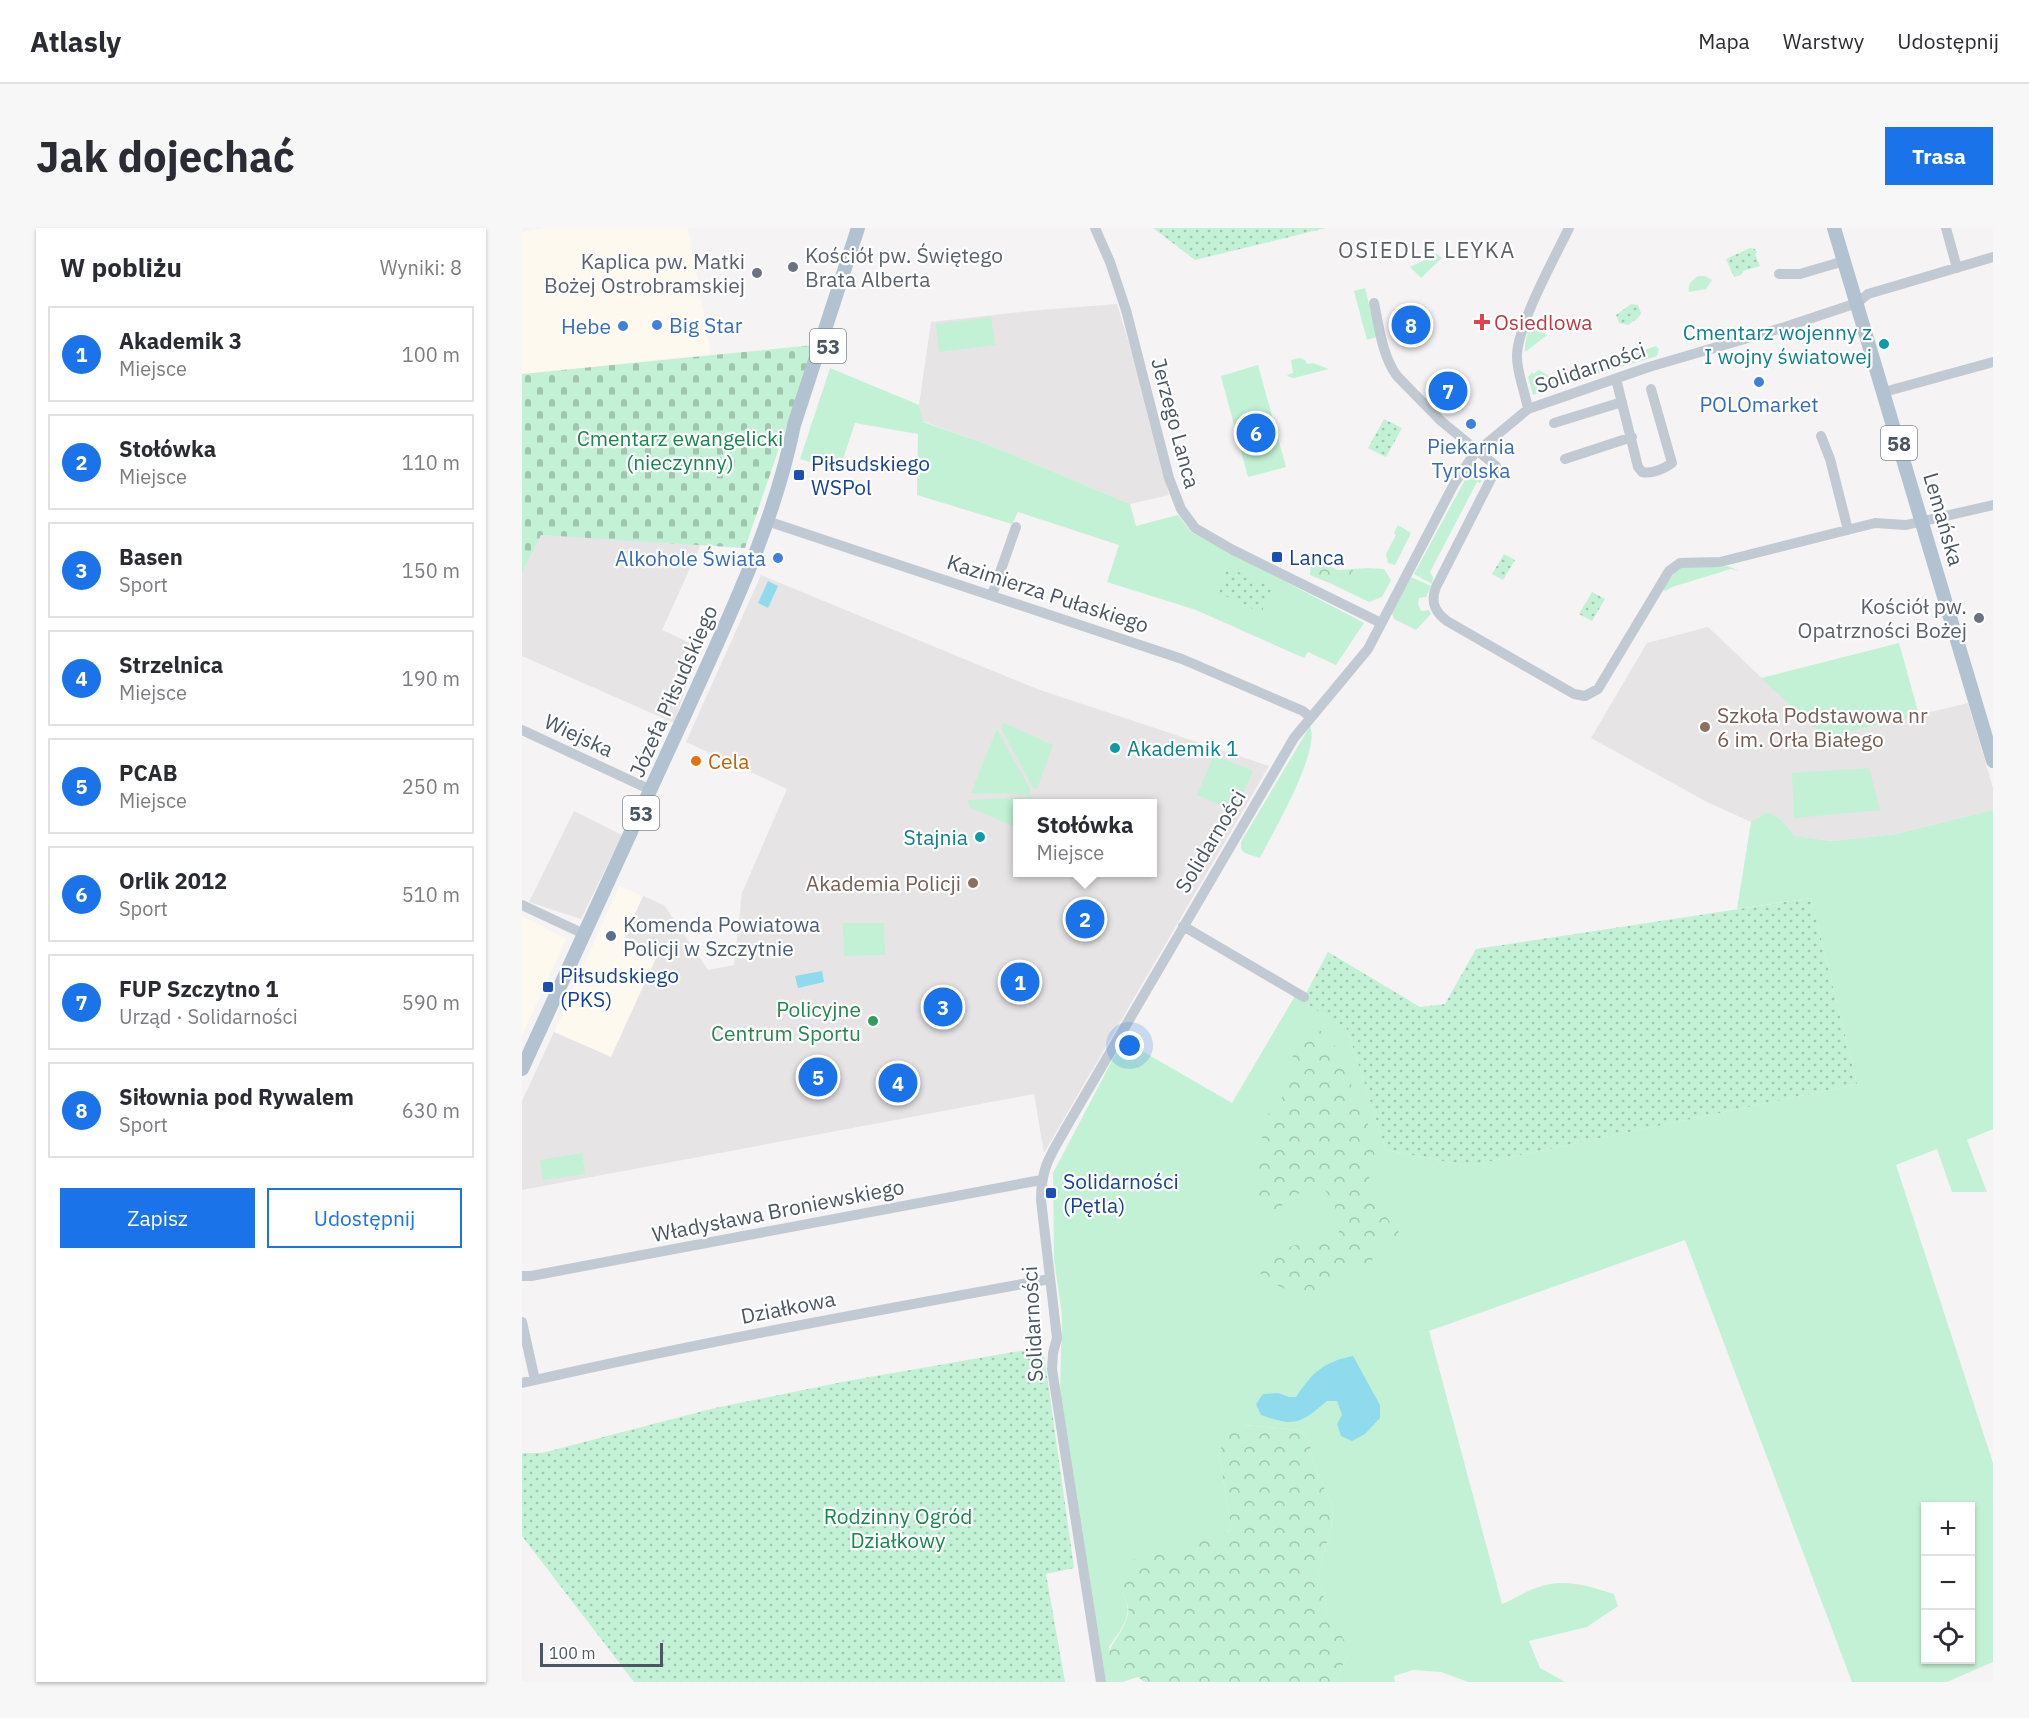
<!DOCTYPE html>
<html lang="pl">
<meta charset="utf-8">
<style>
body{margin:0;font-family:"IBM Plex Sans",sans-serif;background:#f7f7f7;color:#2b2b33}
.controls{position:absolute;right:18px;bottom:18px;display:grid;overflow:hidden;border-radius:0px;box-shadow:0 2px 4px #0004}
.controls button{width:54px;height:54px;display:grid;place-items:center;padding:0;border:0;border-bottom:2px solid #e1e1e2;background:#fff;color:#2b2b33;font:30px sans-serif}
.scale{position:absolute;left:18px;bottom:15px;width:123px;box-sizing:border-box;padding-left:6px;border:3px solid #4a5661;border-top:0;font-size:16px;line-height:21px;white-space:nowrap;color:#4a5661;-webkit-text-stroke:4px #fff;paint-order:stroke}
.you{position:absolute;left:608px;top:818px;width:21px;height:21px;margin:-15px;border:4px solid #fff;border-radius:50%;background:#1a73e8;box-shadow:0 0 0 9px #1a73e833}
.badge{display:grid;place-items:center;width:39px;height:39px;border-radius:50%;background:#1a73e8;color:#fff;font-size:20px;font-weight:700}
.pin{position:absolute;translate:-50% -50%;border:3px solid #fff;box-shadow:0 2px 6px #0006}
.popup{position:absolute;left:491px;top:571px;width:144px;height:78px;box-sizing:border-box;display:grid;place-content:center;border-radius:0px;background:#fff;filter:drop-shadow(0 2px 4px #0005);font-size:20px;white-space:nowrap;color:#7c7c81}
.popup b{font-size:22px;color:#2b2b33}
.popup::after{content:'';position:absolute;left:50%;top:100%;margin-left:-12px;border:12px solid transparent;border-top-color:#fff}
.list{margin:0;padding:0;list-style:none}
h2{display:flex;justify-content:space-between;align-items:center;height:78px;margin:0;padding:0 24px;font-size:26px}
h2 small{font-size:20px;font-weight:400;color:#7c7c81}
.list li{display:grid;grid-template-columns:39px 1fr auto;gap:18px;align-items:center;box-sizing:border-box;height:96px;margin:0 12px 12px;padding:0 12px;border:2px solid #e1e1e2;border-radius:0px}
.list b{display:block;font-size:22px;white-space:nowrap}
.list p{margin:0;font-size:20px;white-space:nowrap;color:#7c7c81}
.list em{font-size:20px;font-style:normal;color:#7c7c81}
.actions{display:flex;gap:12px;padding:18px 24px}
.actions a{flex:1;padding:14px 0;border:2px solid #1a73e8;border-radius:0px;text-align:center;font-size:21px;color:#1a73e8}
.actions .main{background:#1a73e8;color:#fff}
.icon{flex:none;width:33px;height:33px;fill:none;stroke:currentColor;stroke-width:2;stroke-linecap:round;stroke-linejoin:round}
.map{position:relative;flex:none;width:1471px;height:1454px;overflow:hidden;border-radius:0px}
header{display:flex;align-items:center;gap:36px;box-sizing:border-box;height:84px;padding:0 30px;background:#fff;border-bottom:2px solid #e1e1e2}
header strong{font-size:28px}
nav{display:flex;gap:33px;margin-inline-start:auto;font-size:21px}
.intro{display:flex;align-items:center;justify-content:space-between;box-sizing:border-box;height:144px;padding:0 36px}
h1{margin:0;font-size:42px}
.button{padding:15px 27px;border-radius:0px;background:#1a73e8;color:#fff;font-size:21px;font-weight:700}
main{display:flex;gap:36px;padding:0 36px}
aside{flex:1;background:#fff;border-radius:0px;box-shadow:0 2px 4px #0004}
.map>svg:first-child{display:block}
.commercial{fill:#fdf9ef}
.education{fill:#e6e4e5;fill-rule:evenodd}
.grass{fill:#c3f1d5;fill-rule:evenodd}
.forest{fill:url(#forest-crowns)}
.cemetery{fill:url(#cemetery-stones)}
.park{fill:url(#park-dots)}
.water{fill:#90daee}
.lines{fill:none;stroke-linecap:round;stroke-linejoin:round}
.minor{stroke:#c1cad2;stroke-width:10}
.major{stroke:#b3c2d1;stroke-width:14}
.worship-dot{fill:#6b7280;stroke:#fff;stroke-width:2}
.health-dot{fill:#e0444e;stroke:#fff;stroke-width:2}
.shop-dot{fill:#3f7fe0;stroke:#fff;stroke-width:2}
.culture-dot{fill:#0f9aa8;stroke:#fff;stroke-width:2}
.transit-dot{fill:#1a4fb4;stroke:#fff;stroke-width:2}
.education-dot{fill:#8d6e63;stroke:#fff;stroke-width:2}
.food-dot{fill:#e8710a;stroke:#fff;stroke-width:2}
.service-dot{fill:#5c6f8a;stroke:#fff;stroke-width:2}
.leisure-dot{fill:#2e9e5b;stroke:#fff;stroke-width:2}
.labels{text-anchor:middle;dominant-baseline:central;stroke-width:4.5;stroke-linejoin:round;paint-order:stroke}
.shield{fill:#fff;stroke:#808990;stroke-width:1.5}
.shield-label{font-size:20px;font-weight:bold;fill:#4a5661}
.worship-label{font-size:21px;fill:#5b616d;stroke:#fff;text-anchor:end}
.health-label{font-size:21px;fill:#be3a42;stroke:#fff;text-anchor:start}
.shop-label{font-size:21px;fill:#366cbe;stroke:#fff;text-anchor:end}
.culture-label{font-size:21px;fill:#0d838f;stroke:#fff;text-anchor:end}
.street-label{font-size:21px;fill:#4a5661;stroke:#fff}
.park-label{font-size:21px;fill:#17864f;stroke:#fff}
.transit-label{font-size:21px;fill:#164399;stroke:#fff;text-anchor:start}
.education-label{font-size:21px;fill:#785e54;stroke:#fff;text-anchor:start}
.food-label{font-size:21px;fill:#c56008;stroke:#fff;text-anchor:start}
.service-label{font-size:21px;fill:#4e5e75;stroke:#fff;text-anchor:start}
.leisure-label{font-size:21px;fill:#27864d;stroke:#fff;text-anchor:end}
.neighbourhood-label{font-size:22px;letter-spacing:1.5px;fill:#5f6368;stroke:#fff}
</style>
<header>
<strong>Atlasly</strong>
<nav><a>Mapa</a><a>Warstwy</a><a>Udostępnij</a></nav>
</header>
<div class="intro"><h1>Jak dojechać</h1><a class="button">Trasa</a></div>
<main>
<aside>
<h2>W pobliżu<small>Wyniki: 8</small></h2>
<ul class="list">
<li><span class="badge">1</span><div><b>Akademik 3</b><p>Miejsce</p></div><em>100 m</em></li>
<li><span class="badge">2</span><div><b>Stołówka</b><p>Miejsce</p></div><em>110 m</em></li>
<li><span class="badge">3</span><div><b>Basen</b><p>Sport</p></div><em>150 m</em></li>
<li><span class="badge">4</span><div><b>Strzelnica</b><p>Miejsce</p></div><em>190 m</em></li>
<li><span class="badge">5</span><div><b>PCAB</b><p>Miejsce</p></div><em>250 m</em></li>
<li><span class="badge">6</span><div><b>Orlik 2012</b><p>Sport</p></div><em>510 m</em></li>
<li><span class="badge">7</span><div><b>FUP Szczytno 1</b><p>Urząd · Solidarności</p></div><em>590 m</em></li>
<li><span class="badge">8</span><div><b>Siłownia pod Rywalem</b><p>Sport</p></div><em>630 m</em></li>
</ul>
<div class="actions"><a class="main">Zapisz</a><a>Udostępnij</a></div>
</aside>
<div class="map">
<svg width="1471" height="1454" viewBox="0 0 1471 1454">
<defs>
<pattern id="forest-crowns" width="20" height="18" patternUnits="userSpaceOnUse" patternTransform="scale(1.5)"><rect width="20" height="18" fill="#c3f1d5"/><path d="M2 6a3 3 0 1 1 6 0M12 15a3 3 0 1 1 6 0" fill="none" stroke="#a0c6b0"/></pattern>
<pattern id="cemetery-stones" width="16" height="16" patternUnits="userSpaceOnUse" patternTransform="scale(1.5)"><rect width="16" height="16" fill="#c3f1d5"/><path d="M2 7V4a2 2 0 0 1 4 0v3zM10 15v-3a2 2 0 0 1 4 0v3z" fill="#a0c6b0"/></pattern>
<pattern id="park-dots" width="8" height="8" patternUnits="userSpaceOnUse" patternTransform="scale(1.5)"><rect width="8" height="8" fill="#c3f1d5"/><path d="M2 2h.1M6 6h.1" fill="none" stroke="#a0c6b0" stroke-width="1.8" stroke-linecap="round"/></pattern>
</defs>
<rect width="100%" height="100%" fill="#f5f3f3"/>
<!-- commercial -->
<path class="commercial" d="M23,0H166L189,126L0,146V4Z
M97,658L121,668L103,708L137,723L89,829L32,804Z
M0,688L44,711L0,808Z"/>
<!-- education -->
<path class="education" d="M595,76L618,152L647,267L608,276L467,217L400,193L397,177L409,94L507,83Z
M19,307L179,316L140,402L177,419L152,495L0,428V345Z
M239,347L515,461L747,538L522,925L512,866L0,962V873L32,804L89,829L137,724L103,709L121,668L142,677L186,742L212,737L220,665L265,561L164,514ZM496,576H630V644H496Z
M1186,399L1303,510L1446,475L1471,560V582L1374,606L1310,613L1271,608L1260,592L1246,584L1229,594L1185,574L1069,510L1125,415Z
M52,583L100,607L59,691L7,674Z"/>
<!-- grass -->
<path class="grass" d="M915,26L920,30L899,50L888,39Z
M1176,48H1183L1190,52L1184,61L1167,64C1165,57 1170,52 1176,48Z
M843,60L855,109L845,112L832,63Z
M469,89L473,117L417,124L414,96Z
M1013,99L1025,107L1003,124V117L1006,102Z
M1134,118L1137,121L1135,128L1109,136L1106,128Z
M1103,128L1104,132L1101,133L1102,135L1105,134V137L1060,151V149L1062,148L1059,146L1057,142Z
M778,130L783,132L785,136L791,135L807,141L772,150L767,149L765,147L771,145L769,132Z
M736,137L764,239L726,249L699,148Z
M308,140L397,177L401,194L467,217L608,276L614,298L656,287L669,304L842,395L814,437L786,424L782,430L674,382L585,354L597,317L496,284L490,296L395,267L396,206L333,195L317,243L278,231Z
M1017,142L1030,150L1055,142L1057,151L1011,167L1006,149L1010,144L1011,146Z
M951,237L965,245L958,255L955,254L908,344L911,349L910,356L892,346Z
M876,297L889,305L873,337L866,335L864,326L874,307L872,305Z
M1206,338L1217,343L1209,341L1150,359L1143,363L1141,361L1152,345L1161,339Z
M846,340L862,341L869,352L860,369L847,374L810,356L818,351L835,349L830,341Z
M889,349L909,358L904,369L897,370L896,376L899,383L907,382L909,386L894,402L872,391L870,385Z
M1377,415L1397,487L1303,510L1239,450Z
M481,495L531,517L515,561L511,560L479,500Z
M788,498C799,523 751,604 738,630L723,625L719,621V614Z
M475,501L508,561V566L449,565Z
M692,527L731,543L713,584L675,567Z
M1347,540L1358,582L1272,590L1270,545Z
M508,569L515,575L496,576L495,600L447,579L446,572Z
M1471,582V901L1445,912L1465,964H1430L1415,921L1374,937L1471,1235V1434L1425,1454H1330L1163,1012L907,1103L980,1376C991,1372 1002,1364 1014,1360C1040,1349 1067,1358 1092,1366L1096,1378L1065,1399L1007,1413L1018,1440L1043,1454H946L919,1444L891,1442L872,1448L873,1454H811L827,1426L806,1386L796,1346L809,1300L811,1280L792,1237L787,1213L778,1202L721,1197L697,1225L709,1301L600,1365C614,1386 599,1401 587,1419L600,1454H584L538,1166L540,1087L532,1031L531,945L601,812L710,875L773,768L825,801L864,922L946,938L1335,856L1289,670L1215,681L1229,594L1246,584L1260,592L1272,608L1310,613L1374,606ZM1404,1278H1448V1432H1404Z
M321,695H362L363,727L322,728Z
M60,925L63,946L21,952L18,932Z"/>
<!-- forest -->
<path class="forest" d="M792,331L816,342L830,341L835,349L828,357L818,351L810,356L788,347L789,333Z
M787,798L808,807L854,915L851,938L844,959L848,973L864,989L877,1004L867,1017L859,1012L849,1035L824,1042L785,1071L748,1054L732,1040L747,1030L770,1018L816,1008C821,988 812,977 802,960L776,966L755,981H746C729,960 732,947 743,924C739,910 738,899 744,885L760,888V870L775,811Z
M721,1197L778,1202L787,1213L792,1237L811,1280L809,1300L796,1346L806,1386L827,1420V1426L811,1454H622L616,1449L600,1454C572,1419 598,1418 606,1386C608,1377 602,1371 600,1364C599,1358 600,1350 600,1344L611,1332L698,1307L709,1301L697,1225L706,1202Z"/>
<!-- cemetery -->
<path class="cemetery" d="M292,117L223,320L19,307L0,345V146Z"/>
<!-- park -->
<path class="park" d="M631,0H804L673,32Z
M1228,20L1233,21L1235,25L1233,26L1238,38L1221,43L1219,47L1212,49L1204,31Z
M1109,76L1116,77L1119,85L1116,90L1106,97L1097,95L1094,87Z
M862,191L880,200L864,229L846,220Z
M982,326L993,332L981,352L970,346Z
M706,339L751,360L739,385L695,364Z
M1070,364L1083,371L1070,393L1057,386Z
M1289,670L1335,856L946,938L864,922L825,801L780,773L806,724L898,779L923,776L954,721Z
M521,1119L552,1340L524,1346L543,1454H112L0,1308V1225H20L193,1180L325,1153Z"/>
<!-- water -->
<path class="water" d="M246,353L256,358L246,380L236,375Z
M300,743L302,754L276,760L273,748Z
M831,1128L858,1177V1190L843,1206L830,1213L819,1208L815,1196L820,1187L815,1173H805C778,1196 773,1199 739,1187L734,1176L741,1166L756,1165L767,1169H774C791,1144 801,1134 831,1128Z"/>
<g class="lines">
<!-- minor -->
<path class="minor" d="M573,0L588,34L604,82L647,250L659,281L673,300L711,322L859,395
M1424,0L1435,40
M1257,46H1278L1322,33
M852,75C857,98 860,128 875,148L919,193L974,238V241L914,359C908,374 913,384 925,393L1052,466L1063,468L1076,461L1147,343L1158,335L1198,334L1353,295L1384,297L1471,277
M1094,151L1116,239L1120,244C1130,246 1142,241 1150,235L1129,161
M1362,164L1471,134
M1006,181C1003,163 994,143 995,126C997,94 1032,31 1047,0
M1032,195L1100,174
M1299,208L1308,231L1326,302
M1043,231L1110,209
M245,293L660,431L781,483L788,489
M470,367L494,299
M0,502L129,562
M0,677L62,706
M661,698L782,769
M0,1048H9L519,952
M0,1094L13,1152
M0,1155C175,1115 351,1083 528,1051
M579,1454L530,1141L531,1125L535,1110L519,972C519,938 529,927 545,898L772,510L846,421L932,256L952,226L1006,181L1127,139L1263,99L1335,75L1346,66L1471,29"/>
<!-- major -->
<path class="major" d="M1312,0L1471,533
M0,841C54,721 111,602 165,482C207,389 252,297 272,197L336,0"/>
</g>
<!-- markers -->
<g class="worship-dot">
<circle cx="271" cy="39" r="6"/>
<circle cx="235" cy="45" r="6"/>
<circle cx="1457" cy="390" r="6"/>
</g>
<path class="health-dot" d="M957 85h6v6h6v6h-6v6h-6v-6h-6v-6h6z"/>
<g class="shop-dot">
<circle cx="135" cy="97" r="6"/>
<circle cx="101" cy="98" r="6"/>
<circle cx="1237" cy="154" r="6"/>
<circle cx="949" cy="196" r="6"/>
<circle cx="256" cy="330" r="6"/>
</g>
<g class="culture-dot">
<circle cx="1362" cy="116" r="6"/>
<circle cx="593" cy="520" r="6"/>
<circle cx="458" cy="609" r="6"/>
</g>
<g class="transit-dot">
<rect x="271" y="241" width="12" height="12" rx="3"/>
<rect x="749" y="323" width="12" height="12" rx="3"/>
<rect x="20" y="753" width="12" height="12" rx="3"/>
<rect x="523" y="959" width="12" height="12" rx="3"/>
</g>
<g class="education-dot">
<circle cx="1183" cy="499" r="6"/>
<circle cx="451" cy="655" r="6"/>
</g>
<circle class="food-dot" cx="174" cy="533" r="6"/>
<circle class="service-dot" cx="89" cy="708" r="6"/>
<circle class="leisure-dot" cx="351" cy="793" r="6"/>
<g class="labels">
<!-- shield labels -->
<g class="shield">
<rect x="288" y="101" width="36" height="34" rx="4.5"/>
<rect x="1359" y="198" width="36" height="34" rx="4.5"/>
<rect x="101" y="568" width="36" height="34" rx="4.5"/>
</g>
<g class="shield-label">
<text x="306" y="118">53</text>
<text x="1377" y="215">58</text>
<text x="119" y="585">53</text>
</g>
<!-- worship labels -->
<g class="worship-label">
<text x="283" y="27" text-anchor="start">Kościół pw. Świętego<tspan x="283" dy="24">Brata Alberta</tspan></text>
<text x="223" y="33">Kaplica pw. Matki<tspan x="223" dy="24">Bożej Ostrobramskiej</tspan></text>
<text x="1445" y="378">Kościół pw.<tspan x="1445" dy="24">Opatrzności Bożej</tspan></text>
</g>
<!-- health labels -->
<g class="health-label">
<text x="972" y="94">Osiedlowa</text>
</g>
<!-- shop labels -->
<g class="shop-label">
<text x="147" y="97" text-anchor="start">Big Star</text>
<text x="89" y="98">Hebe</text>
<text x="1237" y="176" text-anchor="middle">POLOmarket</text>
<text x="949" y="218" text-anchor="middle">Piekarnia<tspan x="949" dy="24">Tyrolska</tspan></text>
<text x="244" y="330">Alkohole Świata</text>
</g>
<!-- culture labels -->
<g class="culture-label">
<text x="1350" y="104">Cmentarz wojenny z<tspan x="1350" dy="24">I wojny światowej</tspan></text>
<text x="605" y="520" text-anchor="start">Akademik 1</text>
<text x="446" y="609">Stajnia</text>
</g>
<!-- street labels -->
<g class="street-label">
<text transform="translate(1068 139) rotate(-19)">Solidarności</text>
<text transform="translate(654 195) rotate(75)">Jerzego Lanca</text>
<text transform="translate(1422 291) rotate(74)">Lemańska</text>
<text transform="translate(526 365) rotate(18)">Kazimierza Pułaskiego</text>
<text transform="translate(151 463) rotate(-66)">Józefa Piłsudskiego</text>
<text transform="translate(57 507) rotate(25)">Wiejska</text>
<text transform="translate(688 613) rotate(-59)">Solidarności</text>
<text transform="translate(256 982) rotate(-11)">Władysława Broniewskiego</text>
<text transform="translate(266 1079) rotate(-11)">Działkowa</text>
<text transform="translate(510 1096) rotate(-93)">Solidarności</text>
</g>
<!-- park labels -->
<g class="park-label">
<text x="158" y="210">Cmentarz ewangelicki<tspan x="158" dy="24">(nieczynny)</tspan></text>
<text x="376" y="1288">Rodzinny Ogród<tspan x="376" dy="24">Działkowy</tspan></text>
</g>
<!-- transit labels -->
<g class="transit-label">
<text x="289" y="235">Piłsudskiego<tspan x="289" dy="24">WSPol</tspan></text>
<text x="767" y="329">Lanca</text>
<text x="38" y="747">Piłsudskiego<tspan x="38" dy="24">(PKS)</tspan></text>
<text x="541" y="953">Solidarności<tspan x="541" dy="24">(Pętla)</tspan></text>
</g>
<!-- education labels -->
<g class="education-label">
<text x="1195" y="487">Szkoła Podstawowa nr<tspan x="1195" dy="24">6 im. Orła Białego</tspan></text>
<text x="439" y="655" text-anchor="end">Akademia Policji</text>
</g>
<!-- food labels -->
<g class="food-label">
<text x="186" y="533">Cela</text>
</g>
<!-- service labels -->
<g class="service-label">
<text x="101" y="696">Komenda Powiatowa<tspan x="101" dy="24">Policji w Szczytnie</tspan></text>
</g>
<!-- leisure labels -->
<g class="leisure-label">
<text x="339" y="781">Policyjne<tspan x="339" dy="24">Centrum Sportu</tspan></text>
</g>
<!-- neighbourhood labels -->
<g class="neighbourhood-label">
<text x="905" y="21">OSIEDLE LEYKA</text>
</g>
</g>
</svg>
<div class="controls">
<button>+</button>
<button>−</button>
<button><svg class="icon" aria-label="locate" viewBox="0 0 24 24"><circle cx="12" cy="12" r="6"/><path d="M12 2v4M12 18v4M2 12h4M18 12h4"/></svg></button>
</div>
<div class="scale">100 m</div>
<div class="you"></div>
<div class="pin badge" style="left:498px;top:754px">1</div>
<div class="pin badge" style="left:563px;top:691px">2</div>
<div class="popup"><b>Stołówka</b>Miejsce</div>
<div class="pin badge" style="left:421px;top:779px">3</div>
<div class="pin badge" style="left:376px;top:855px">4</div>
<div class="pin badge" style="left:296px;top:849px">5</div>
<div class="pin badge" style="left:734px;top:205px">6</div>
<div class="pin badge" style="left:926px;top:163px">7</div>
<div class="pin badge" style="left:889px;top:97px">8</div>
</div>
</main>
